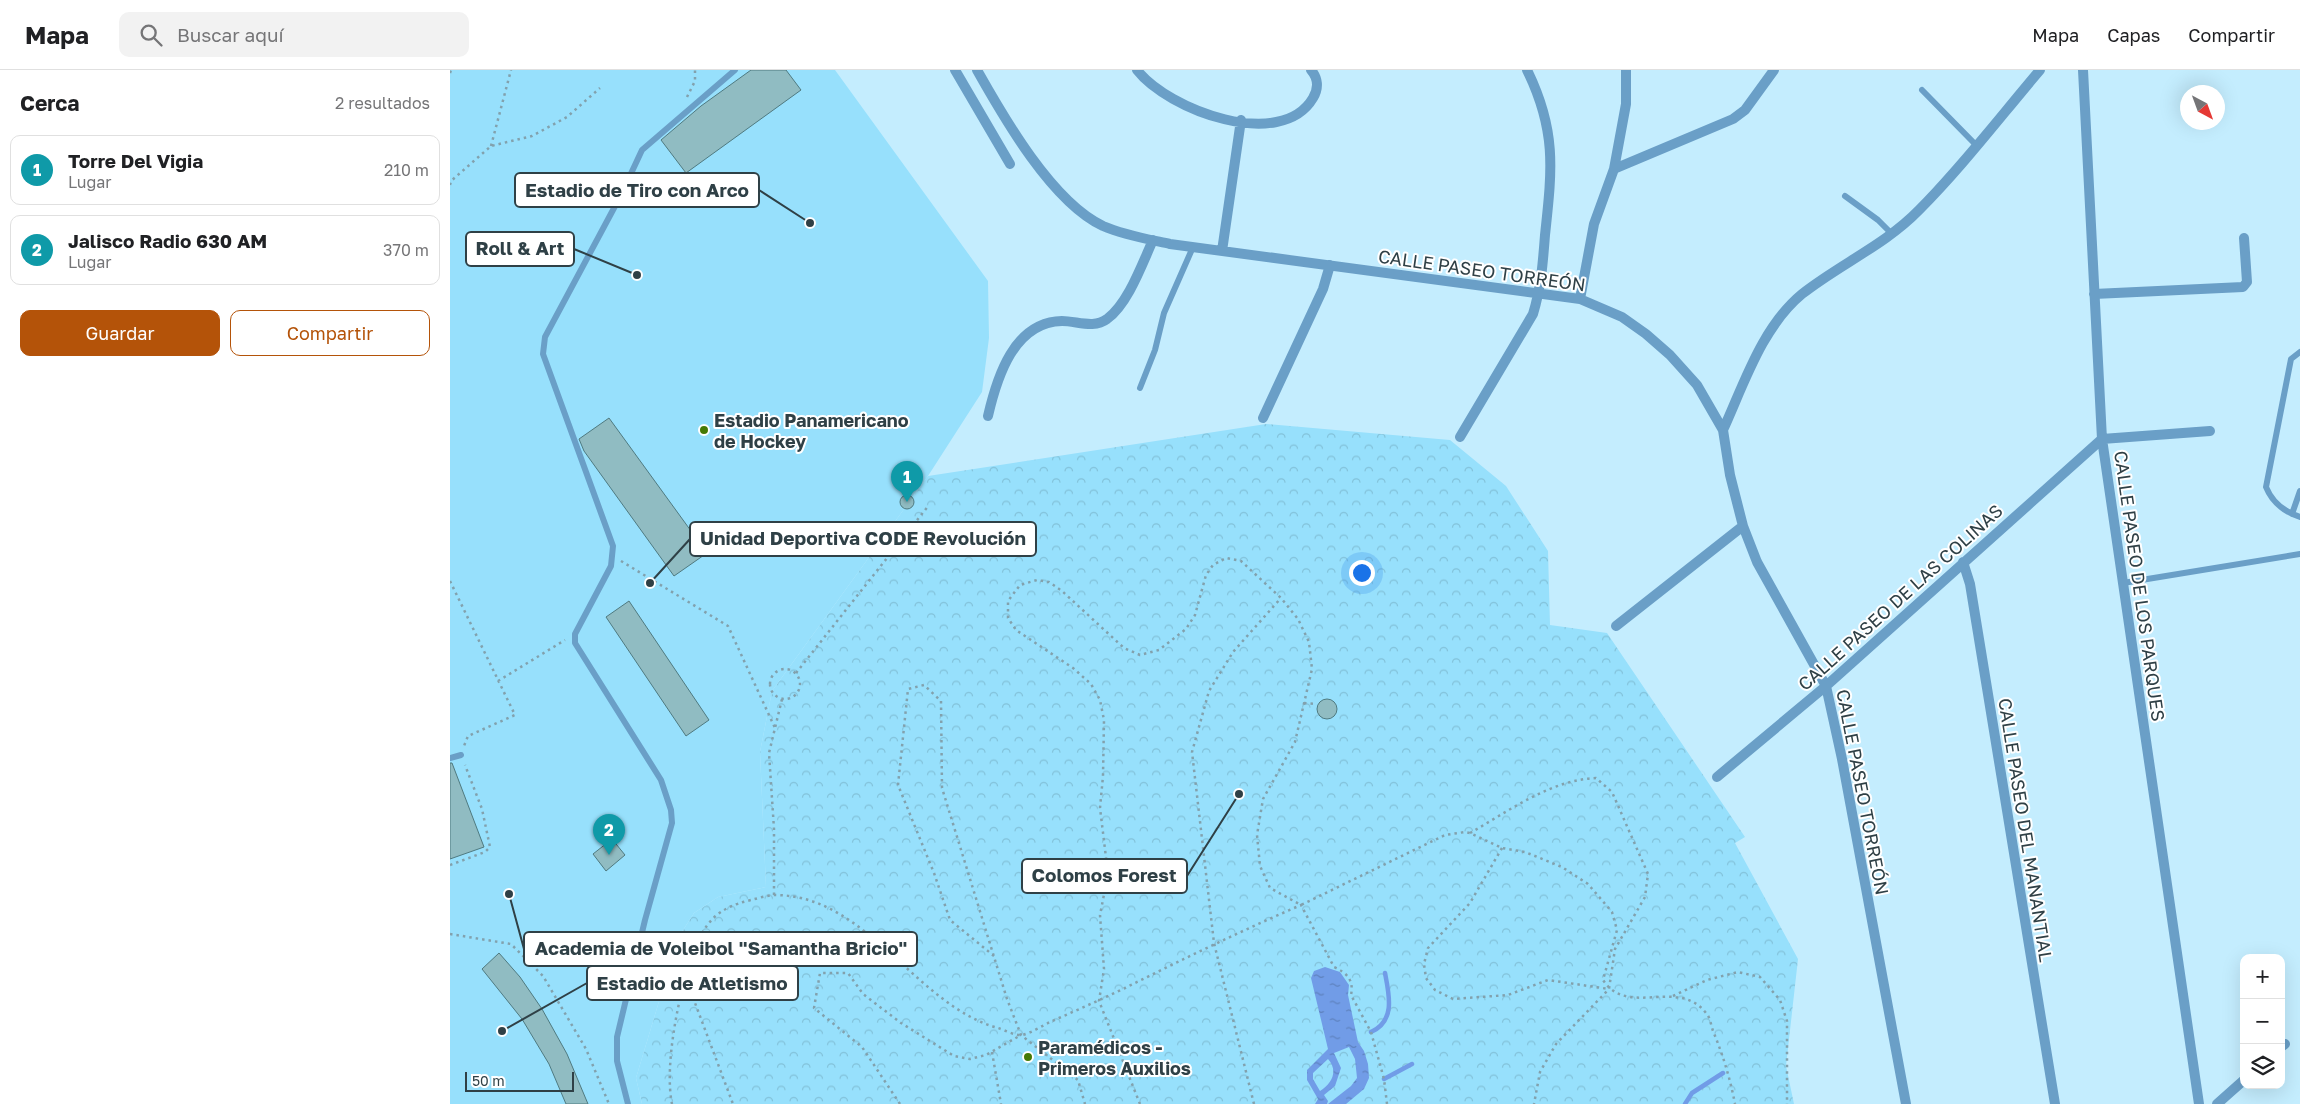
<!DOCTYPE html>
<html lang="es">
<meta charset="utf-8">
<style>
body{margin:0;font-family:"Golos Text",sans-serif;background:#f2f2f2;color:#202124}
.controls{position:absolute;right:15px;bottom:15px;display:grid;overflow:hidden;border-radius:10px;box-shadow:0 5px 20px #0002}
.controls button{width:45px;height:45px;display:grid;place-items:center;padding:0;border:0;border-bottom:1px solid #e0e0e0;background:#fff;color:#202124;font:25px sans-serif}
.compass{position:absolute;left:1730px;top:15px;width:45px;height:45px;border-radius:50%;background:#fff;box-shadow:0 5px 20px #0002;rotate:139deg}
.scale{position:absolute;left:15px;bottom:12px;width:109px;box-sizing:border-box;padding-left:5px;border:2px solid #2f4046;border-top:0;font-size:14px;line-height:18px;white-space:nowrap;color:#2f4046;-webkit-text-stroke:4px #fff;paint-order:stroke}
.you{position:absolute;left:911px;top:502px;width:18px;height:18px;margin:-12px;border:4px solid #fff;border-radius:50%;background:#1a73e8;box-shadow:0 0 0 8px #1a73e833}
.badge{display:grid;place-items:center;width:32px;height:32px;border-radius:50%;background:#b45309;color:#fff;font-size:16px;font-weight:700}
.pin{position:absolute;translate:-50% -41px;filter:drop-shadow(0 1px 2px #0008)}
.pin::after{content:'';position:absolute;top:26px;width:18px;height:15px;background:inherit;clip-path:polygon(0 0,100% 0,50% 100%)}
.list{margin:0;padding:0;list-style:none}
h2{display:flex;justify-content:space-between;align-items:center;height:65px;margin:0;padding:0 20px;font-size:21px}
h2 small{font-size:16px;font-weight:400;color:#757577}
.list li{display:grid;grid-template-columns:32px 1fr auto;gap:15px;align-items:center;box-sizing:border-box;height:70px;margin:0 10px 10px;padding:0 10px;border:1px solid #e0e0e0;border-radius:10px}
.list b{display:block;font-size:19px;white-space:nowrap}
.list p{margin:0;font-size:16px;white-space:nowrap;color:#757577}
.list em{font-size:16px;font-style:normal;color:#757577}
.actions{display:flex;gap:10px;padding:15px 20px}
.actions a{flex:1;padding:11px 0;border:1px solid #b45309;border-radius:10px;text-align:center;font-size:18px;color:#b45309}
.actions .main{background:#b45309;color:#fff}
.icon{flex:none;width:28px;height:28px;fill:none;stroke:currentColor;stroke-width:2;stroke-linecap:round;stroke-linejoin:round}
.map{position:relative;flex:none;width:1850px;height:1034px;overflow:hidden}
header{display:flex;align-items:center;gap:30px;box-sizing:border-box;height:70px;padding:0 25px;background:#fff;border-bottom:1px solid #e0e0e0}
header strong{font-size:24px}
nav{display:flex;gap:28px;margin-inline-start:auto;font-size:18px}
.search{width:350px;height:45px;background:#f2f2f2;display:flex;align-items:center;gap:12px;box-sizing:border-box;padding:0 18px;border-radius:10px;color:#757577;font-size:19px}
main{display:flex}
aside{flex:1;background:#fff}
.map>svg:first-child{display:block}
.forest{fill:url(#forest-crowns)}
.pitch{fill:#97e0fc}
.water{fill:url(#water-ripples);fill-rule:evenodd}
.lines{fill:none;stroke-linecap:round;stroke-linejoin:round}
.stream{stroke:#719ce7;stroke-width:4.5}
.building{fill:#90bcc2;stroke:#4f7a80}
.path{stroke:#82a1ad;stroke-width:2.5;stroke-dasharray:2.5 4;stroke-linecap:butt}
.lane{stroke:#6a9fc7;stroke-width:6}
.street{stroke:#6a9fc7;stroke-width:10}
.poi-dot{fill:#457905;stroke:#fff;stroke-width:2}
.labels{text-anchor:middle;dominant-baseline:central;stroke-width:4;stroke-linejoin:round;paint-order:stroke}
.street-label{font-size:18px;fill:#2f4046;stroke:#fff}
.poi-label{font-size:18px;font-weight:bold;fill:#2f4046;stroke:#fff;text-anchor:start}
.leader{fill:none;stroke:#2f4046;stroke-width:2}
.callout-dot{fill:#2f4046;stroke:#fff;stroke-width:2}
.callout{fill:#fff;stroke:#2f4046;stroke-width:2}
.callout-label{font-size:19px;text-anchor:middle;font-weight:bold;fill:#2f4046}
</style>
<header>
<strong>Mapa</strong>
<div class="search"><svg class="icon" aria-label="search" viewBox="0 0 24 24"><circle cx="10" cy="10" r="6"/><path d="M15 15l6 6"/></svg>Buscar aquí</div>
<nav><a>Mapa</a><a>Capas</a><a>Compartir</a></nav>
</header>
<main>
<aside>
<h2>Cerca<small>2 resultados</small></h2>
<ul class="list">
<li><span class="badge" style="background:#0f9aa8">1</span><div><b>Torre Del Vigia</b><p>Lugar</p></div><em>210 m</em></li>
<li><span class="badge" style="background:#0f9aa8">2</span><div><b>Jalisco Radio 630 AM</b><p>Lugar</p></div><em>370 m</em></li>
</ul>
<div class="actions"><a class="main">Guardar</a><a>Compartir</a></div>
</aside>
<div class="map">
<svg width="1850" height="1034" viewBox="0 0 1850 1034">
<defs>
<pattern id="forest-crowns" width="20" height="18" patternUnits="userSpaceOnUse" patternTransform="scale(1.25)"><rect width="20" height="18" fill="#97e0fc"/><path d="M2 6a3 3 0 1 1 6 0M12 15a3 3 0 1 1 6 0" fill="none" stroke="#82c1d9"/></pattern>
<pattern id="water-ripples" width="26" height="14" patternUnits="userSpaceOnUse" patternTransform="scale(1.25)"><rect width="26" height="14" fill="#719ce7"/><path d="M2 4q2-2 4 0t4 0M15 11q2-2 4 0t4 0" fill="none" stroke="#5d81bd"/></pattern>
</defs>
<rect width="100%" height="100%" fill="#c4edfe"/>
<!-- forest -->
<path class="forest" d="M816,354L1000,370L1056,416L1098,481L1100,555L1157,563L1295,767L1285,773L1348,889L1336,996L1344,1034H192L186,1008L228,868L244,843L268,827L316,817L310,682L322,621L478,406Z"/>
<!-- pitch -->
<path class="pitch" d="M0,0H385L538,211L539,268L532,322L478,406L322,621L310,682L316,817L268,827L244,843L228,868L186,1008L192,1034H0Z"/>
<!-- water -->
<path class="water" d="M875,897L890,902L899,915L898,925L908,972L914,981L918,994L919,1008L914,1019L896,1034H878L901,1016L907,1008L905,989L899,977L884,983L891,998L885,1016L874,1025L878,1031L877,1034H865L868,1029L857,1010V1000L878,979L861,908L864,901ZM878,989C888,1000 883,1013 870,1021L863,1009V1003Z"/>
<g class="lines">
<!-- stream -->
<path class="stream" d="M921,962C946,951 939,924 935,903
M934,1009L962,994
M1235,1034L1242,1023L1273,1003"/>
</g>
<!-- building -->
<path class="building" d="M301,0H336L351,20L236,103L211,70L251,36Z
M159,348L257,483L224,506L134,381L129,369Z
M450 432a7 7 0 1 1 14 0a7 7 0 1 1-14 0Z
M179,531L259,650L236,666L156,547Z
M867 639a10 10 0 1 1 20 0a10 10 0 1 1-20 0Z
M0,693H2L34,777L0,789Z
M162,769L175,785L156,801L143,784Z
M49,883L70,907L92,939L117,984L138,1034H116L99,994L72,949L32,899Z"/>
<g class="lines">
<!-- path -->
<path class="path" d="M0,3L1,0
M237,27L245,11V0
M41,76L61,0
M0,115L1,111L41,76L82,66L117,47L150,18
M171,491L278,556L325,658
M0,511L65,645L18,666L14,676
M320 614a15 15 0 1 1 30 0a15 15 0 1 1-30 0Z
M346,603L479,435
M48,611L115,570
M854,633L867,634
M1020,763C1059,741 1100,710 1146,708L1162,722L1198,804L1195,827L1165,879L1159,919L1106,974L1090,1002L1084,1034
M1052,778L1020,833L978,878L974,894L976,908L985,920L1003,929L1058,925L1098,910L1159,919
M0,795L35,782L40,777L32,739L15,695
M324,825V759L319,683L332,629
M0,864L61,874L93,906L136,979L159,1034
M544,886L500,850L484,803L448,715L458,619L474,615L491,631L492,718L557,929L571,965L628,1010L635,1034
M236,909L283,1034
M1223,926L1257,910L1288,902L1310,907L1330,930L1337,951V1034
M542,982L551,1034
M222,1034C214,995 229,923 242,886C254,853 266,838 301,830C309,828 318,825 326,825C418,826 465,935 548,958C554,960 566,966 572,965C581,963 592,956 600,952C625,941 650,930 675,918C733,889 791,861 851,835L884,897C897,903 904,910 901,925L921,962L934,1009L937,1034
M450,1034L412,977L364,938L370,903H398L413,924L451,953L504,986L520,989L536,985L571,965
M690,1034L649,931L654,899L650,845L658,804L650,738L653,706L654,650L650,630L641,614L623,598L566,560L558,548V531L570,515L587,510L599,512L612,521L674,578L690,585L709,580L736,559L745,545L756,505L763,495L776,488L791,491L831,528L848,549L859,572L862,599L845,672L813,729L807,765L810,796L820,818L851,835L995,765L1015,762L1020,763L1052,778L1075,782L1112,797L1138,814L1162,842L1167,860L1153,910C1178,948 1228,907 1256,943C1260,947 1261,955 1263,961C1273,985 1280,1008 1285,1034
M804,1034L764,873L742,682L759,621L783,582L831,528"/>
<!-- lane -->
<path class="lane" d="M1472,20L1526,75
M1395,126L1428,150L1442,164
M1850,282L1841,289L1816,417C1822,432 1835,442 1850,447
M690,318L705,280L714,243L743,177
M1842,444L1850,421
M1673,513L1850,484
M0,688L11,685
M178,1034L167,991V967L195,850L222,753L221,740L211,710L125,573V564L161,496L163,476L93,284L95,267L171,125L192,80L285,0"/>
<!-- street -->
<path class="street" d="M505,0L560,94
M527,0C554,48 602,132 653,156C674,165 697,169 720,174L1130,229L1172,247L1196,264L1220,285L1247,315L1273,360L1280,405L1293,456L1307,492L1376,616L1392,689L1456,1034
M687,0C718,40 831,82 863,28C869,18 868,8 861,0
M1633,0L1652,369L1749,1034
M1164,99L1283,49L1295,40L1324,0
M772,181L791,50
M1644,224L1793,217L1797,212L1794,168
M1130,229L1144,154L1164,99L1176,34V0
M538,346C547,307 564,252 612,251C627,251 644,259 657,249C678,234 692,194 703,170
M813,348L873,219L880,195
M1273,360C1294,314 1312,257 1352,224C1390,194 1435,175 1469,140C1512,97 1550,47 1590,0
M1010,367L1083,244C1091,218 1093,192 1095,165C1102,100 1107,61 1077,0
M1513,492L1520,514L1605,1034
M1166,556L1293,456
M1267,707L1376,616L1652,369L1760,361
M1831,977L1835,974
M1767,1034L1794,1010"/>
</g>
<!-- markers -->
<g class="poi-dot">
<circle cx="254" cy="360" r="5"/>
<circle cx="578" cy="987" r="5"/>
</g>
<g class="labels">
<!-- street labels -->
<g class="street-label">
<text transform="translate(1032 200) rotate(8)">CALLE PASEO TORREÓN</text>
<text transform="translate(1690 516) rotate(82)">CALLE PASEO DE LOS PARQUES</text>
<text transform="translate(1450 527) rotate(-42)">CALLE PASEO DE LAS COLINAS</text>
<text transform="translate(1413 722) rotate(79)">CALLE PASEO TORREÓN</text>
<text transform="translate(1576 760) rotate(81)">CALLE PASEO DEL MANANTIAL</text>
</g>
<!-- poi labels -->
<g class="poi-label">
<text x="264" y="350">Estadio Panamericano<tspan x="264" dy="21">de Hockey</tspan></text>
<text x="588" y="977">Paramédicos -<tspan x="588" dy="21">Primeros Auxilios</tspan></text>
</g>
</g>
<!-- callouts -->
<path class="leader" d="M360 153L309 120M187 205L124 179M200 513L240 469M789 724L737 806M59 824L74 879M52 961L137 913"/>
<g class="callout-dot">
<circle cx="360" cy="153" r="5"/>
<circle cx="187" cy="205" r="5"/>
<circle cx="200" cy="513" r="5"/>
<circle cx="789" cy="724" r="5"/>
<circle cx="59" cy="824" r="5"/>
<circle cx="52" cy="961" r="5"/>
</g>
<g class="callout">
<rect x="65" y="103" width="244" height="34" rx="5"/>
<rect x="16" y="162" width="108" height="34" rx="5"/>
<rect x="240" y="452" width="346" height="34" rx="5"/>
<rect x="572" y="789" width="165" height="34" rx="5"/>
<rect x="74" y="862" width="393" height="34" rx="5"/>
<rect x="137" y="896" width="211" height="34" rx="5"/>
</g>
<g class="callout-label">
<text x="187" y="127">Estadio de Tiro con Arco</text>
<text x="70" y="185">Roll &amp; Art</text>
<text x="413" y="475">Unidad Deportiva CODE Revolución</text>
<text x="654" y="812">Colomos Forest</text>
<text x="271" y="885">Academia de Voleibol "Samantha Bricio"</text>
<text x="242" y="920">Estadio de Atletismo</text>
</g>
</svg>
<div class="controls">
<button>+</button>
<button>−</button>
<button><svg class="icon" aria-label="layers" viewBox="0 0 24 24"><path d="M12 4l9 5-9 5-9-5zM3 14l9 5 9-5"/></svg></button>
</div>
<svg class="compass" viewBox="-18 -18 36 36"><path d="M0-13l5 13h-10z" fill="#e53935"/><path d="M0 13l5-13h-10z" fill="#757577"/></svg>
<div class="scale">50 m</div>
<div class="you"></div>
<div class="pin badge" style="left:457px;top:432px;background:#0f9aa8">1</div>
<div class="pin badge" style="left:159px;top:785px;background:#0f9aa8">2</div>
</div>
</main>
